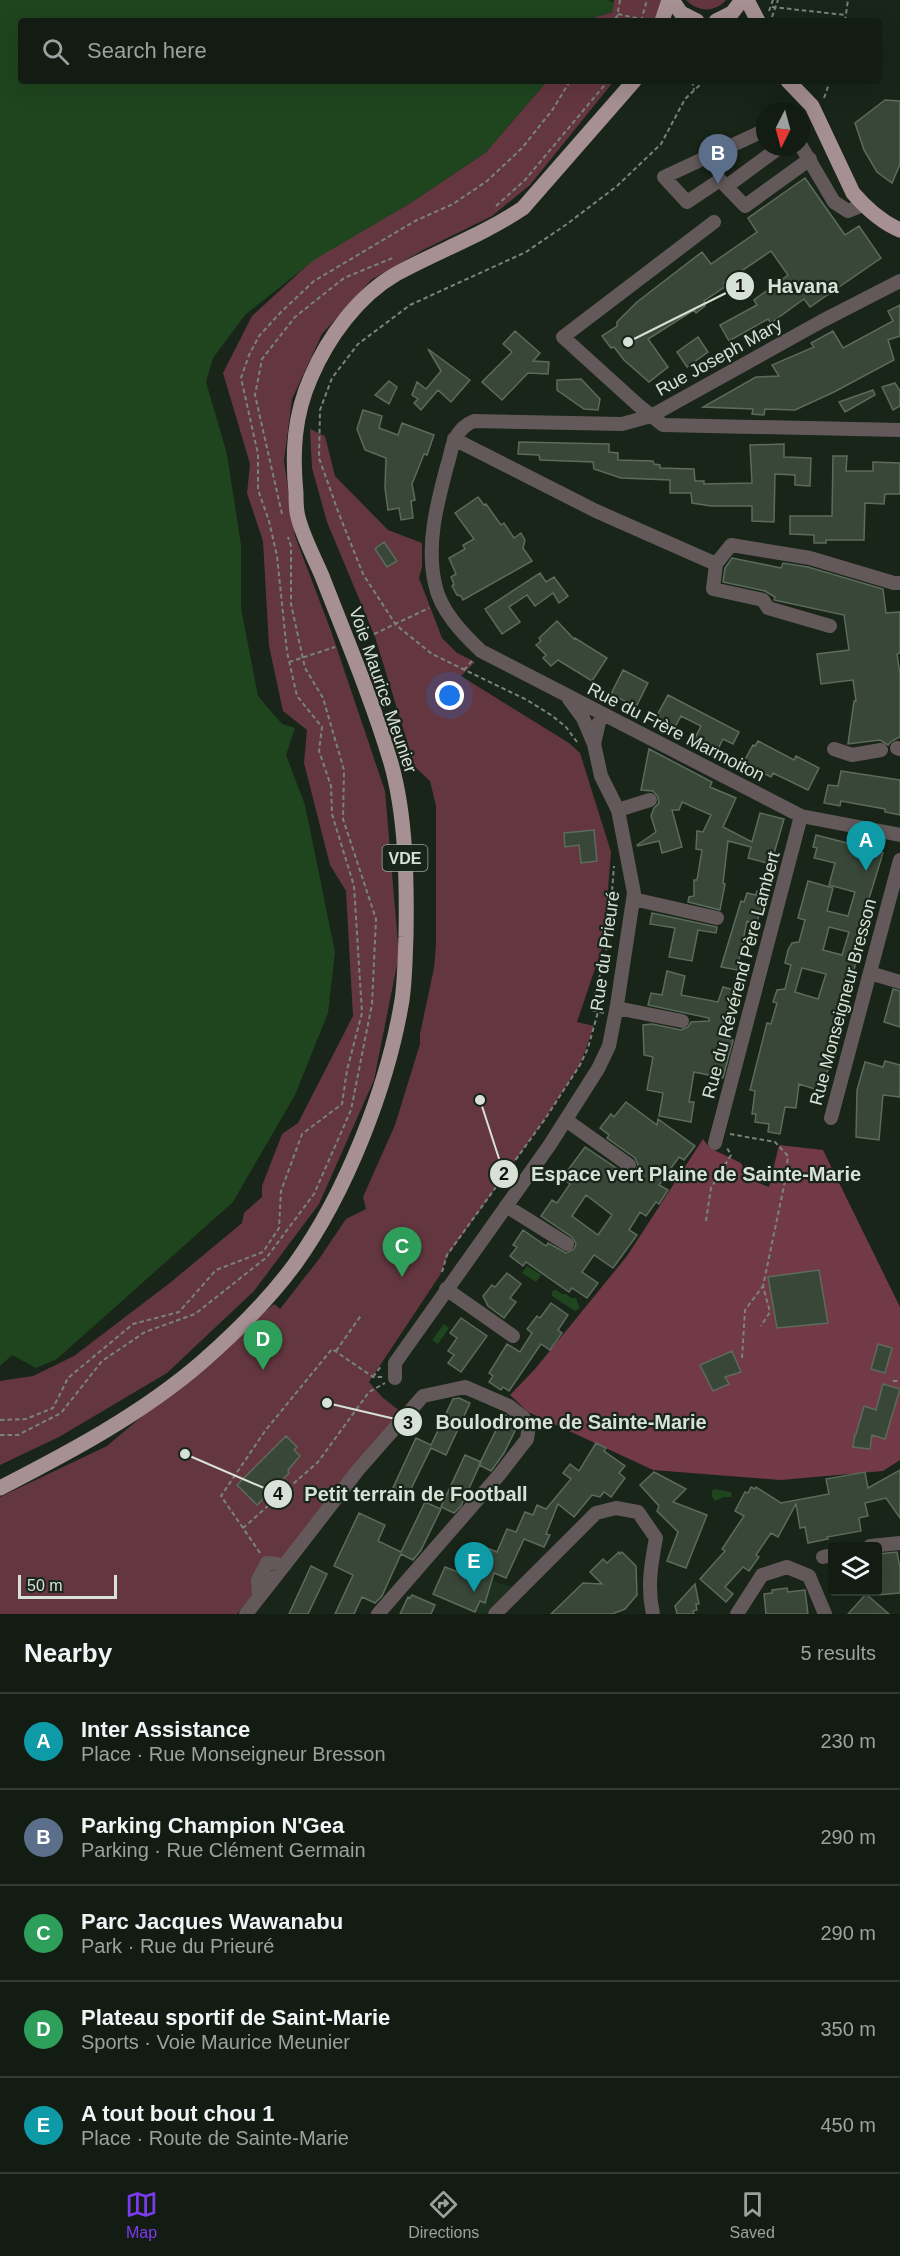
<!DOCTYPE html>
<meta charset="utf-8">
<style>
body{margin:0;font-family:Helvetica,sans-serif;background:#1b251b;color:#f1f3f6}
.controls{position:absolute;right:18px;bottom:18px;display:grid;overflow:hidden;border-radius:6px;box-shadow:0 6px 24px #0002}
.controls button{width:54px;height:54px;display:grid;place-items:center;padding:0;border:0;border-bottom:2px solid #313a32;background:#121c12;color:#f1f3f6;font:30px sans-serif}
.compass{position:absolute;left:756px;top:102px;width:54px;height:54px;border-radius:50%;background:#121c12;box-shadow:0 6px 24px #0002;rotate:186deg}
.scale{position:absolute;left:18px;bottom:15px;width:99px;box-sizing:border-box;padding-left:6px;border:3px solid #d8e1d8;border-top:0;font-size:16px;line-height:21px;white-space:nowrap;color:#d8e1d8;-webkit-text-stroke:4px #182518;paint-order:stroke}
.you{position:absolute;left:450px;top:696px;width:21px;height:21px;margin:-15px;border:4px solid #fff;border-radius:50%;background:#1a73e8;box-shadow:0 0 0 9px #1a73e833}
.badge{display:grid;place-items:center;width:39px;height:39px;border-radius:50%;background:#7c3aed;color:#fff;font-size:20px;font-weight:700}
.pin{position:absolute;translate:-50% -50px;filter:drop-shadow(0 2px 3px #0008)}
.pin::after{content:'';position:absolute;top:32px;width:21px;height:18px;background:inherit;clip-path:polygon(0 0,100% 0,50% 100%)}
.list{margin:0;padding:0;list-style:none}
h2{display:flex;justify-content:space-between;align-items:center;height:78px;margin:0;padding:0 24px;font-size:26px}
h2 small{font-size:20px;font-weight:400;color:#9ca19f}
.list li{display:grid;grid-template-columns:39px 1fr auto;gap:18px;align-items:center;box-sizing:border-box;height:96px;padding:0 24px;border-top:2px solid #313a32}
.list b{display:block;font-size:22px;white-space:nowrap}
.list p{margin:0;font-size:20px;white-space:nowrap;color:#9ca19f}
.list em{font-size:20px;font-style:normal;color:#9ca19f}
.icon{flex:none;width:33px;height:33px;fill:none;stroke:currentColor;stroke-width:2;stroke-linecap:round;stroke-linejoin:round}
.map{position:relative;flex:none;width:900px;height:1614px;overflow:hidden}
.search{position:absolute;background:#121c12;box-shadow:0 6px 24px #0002;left:18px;right:18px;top:18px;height:66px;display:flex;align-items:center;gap:15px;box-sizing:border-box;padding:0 21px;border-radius:6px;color:#9ca19f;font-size:22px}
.sheet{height:558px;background:#121c12}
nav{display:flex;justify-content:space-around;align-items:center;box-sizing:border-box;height:84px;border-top:2px solid #313a32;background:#121c12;font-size:16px;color:#9ca19f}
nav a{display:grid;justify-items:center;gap:3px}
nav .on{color:#7c3aed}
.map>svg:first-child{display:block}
.built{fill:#1e301e}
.green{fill:#643740}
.forest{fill:#713a46}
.water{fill:#1e451e}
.building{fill:#394738;stroke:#5c6b5b;stroke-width:1.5;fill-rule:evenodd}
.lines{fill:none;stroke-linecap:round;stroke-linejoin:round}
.path{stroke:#798479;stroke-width:2;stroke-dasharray:4.5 3;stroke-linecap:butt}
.minor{stroke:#63595a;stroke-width:14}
.major{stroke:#a69093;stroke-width:15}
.labels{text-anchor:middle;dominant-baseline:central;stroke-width:4.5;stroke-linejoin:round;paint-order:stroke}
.shield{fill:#182518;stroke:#9ea99e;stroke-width:1.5}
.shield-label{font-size:16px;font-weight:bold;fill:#d8e1d8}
.street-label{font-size:18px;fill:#d8e1d8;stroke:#182518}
.leader{fill:none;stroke:#d8e1d8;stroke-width:2}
.callout-dot{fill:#d8e1d8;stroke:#182518;stroke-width:2}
.mark-label{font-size:18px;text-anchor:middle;font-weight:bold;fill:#111}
.callout-label{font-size:20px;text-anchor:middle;font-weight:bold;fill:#d8e1d8;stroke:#182518;stroke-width:4.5;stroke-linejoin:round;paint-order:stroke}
</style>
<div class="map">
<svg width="900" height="1614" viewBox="0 0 900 1614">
<rect width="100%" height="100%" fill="#182518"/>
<!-- built -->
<path class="built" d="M465,1571L511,1587L486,1614H478L451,1603Z"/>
<!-- green -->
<path class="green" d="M614,0H662L657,21H582L612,12Z
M686,0H726C714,13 698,12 686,0Z
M547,81H614L530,185L492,216L423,250L371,280L322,334L292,399L284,461L295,536L331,631L385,791L399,955L374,1080L319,1204L254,1291L167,1373L59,1437L0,1465V1381L33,1376L74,1356L171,1282L242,1223L244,1213L262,1197V1186L282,1134L298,1123L353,1016L346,891L330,865L304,763L307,730L283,711L269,646L263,541L247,493L250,464L223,373L252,316L314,259L412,202L486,152Z
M310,429L325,436L335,476L388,530L422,543V567L419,578L442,638L457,653L475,662L461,676L569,743L580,753L611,852L604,942L577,1022L594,1026L580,1065L545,1119L448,1255L440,1275L369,1382L382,1397L401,1412L282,1561L267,1556L256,1571L254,1594L237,1614H0V1497L107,1446L274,1304L280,1309L319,1259L346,1219L366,1209L363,1197L395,1125L420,1044V1034L434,968L436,945V806L430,781L415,767L375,637L327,522L312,468Z"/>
<!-- forest -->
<path class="forest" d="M703,1139L710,1148L741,1163L749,1179L769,1187L779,1145L823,1150L900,1307V1460L883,1471L781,1480L653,1470L528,1412L510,1395L535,1369L627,1256Z"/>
<!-- water -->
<path class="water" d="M0,0H608L614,3L612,12L582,21H21V81H547L486,152L412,202L314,260L245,315L213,358L206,382L227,454L241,545V608L258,696L282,724L295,728L286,755L305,805L335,952L328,1013L295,1095L233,1202L57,1359L36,1368L12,1355L0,1366Z
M527,1266L541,1275L536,1282L522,1273Z
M556,1290L562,1294H566L571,1298H576L580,1308L575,1311L552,1296V1291Z
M444,1324L449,1328L438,1344L432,1340Z
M715,1489L731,1492L732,1497H724L715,1501L712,1497V1491Z"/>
<!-- building -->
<path class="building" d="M885,100L900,101V164L892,183L877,172L864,150L855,123Z
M805,178L845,235L859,226L881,258L810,307L804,299L771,323L768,319L729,341L720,325L757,305L754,300L788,275L771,251L724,283L726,286L704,301L705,306L696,313L694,310L648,339L668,367L649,382L624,360L614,347L611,348L602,336L617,326V322L637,302L702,252L711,264L757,232L748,218Z
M900,305V336L888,340L894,360L834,392L795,410L765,409L764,415L752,414L753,409L703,407L756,377L779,376L772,365L814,347L811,343L833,331L843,348L893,321L888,311Z
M515,331L540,353L533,361L549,362L548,374L528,373L502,400L482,382L512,352L503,344Z
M698,337L708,352L687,367L677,352Z
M428,349L470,380L451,402L438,390L421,410L414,403L418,399L412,395L417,382L426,389L441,371Z
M581,379L600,399L598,410L584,409L557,390V380Z
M389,381L397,387L389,404L375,395Z
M895,383L900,391V406L893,410L882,387Z
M873,390L875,395L845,412L839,402Z
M363,410L382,416L379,428L398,435L402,423L434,435L427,455L424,454L412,484L415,500L411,501L413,518L401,520L399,508L388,510L385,488L386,458L365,450L357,429Z
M519,442L609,444V452L618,453V460L653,461L654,464L660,465V468L694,469L695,481H704V484L752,483L750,445L784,444V457L811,458L810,486L795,485V475L775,474L774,522L752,521V506H711L692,503L691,493H670V480L621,478L594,469L593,462L540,460L539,455L518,454Z
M833,456H847L846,471H873V462L900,463V494H885L884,504L865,503L864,540H826V543H814V535L790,534V516H832Z
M478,497L484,505L486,504L501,525L504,523L514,538L521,533L525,540L523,548L532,561L463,600L461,596L457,595L452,586L454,584L451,577L456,574L449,558L465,549L463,545L474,539L455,513Z
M384,542L397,561L387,567L375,549Z
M732,558L781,568L783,563L808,567L883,589L886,613L900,612V653L897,654L900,674V737L892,741L888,745L880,740L848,744L854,701H856L853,680L821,684L817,654L849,650L844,615L774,600L775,597L765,591L723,582L725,568Z
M540,573L546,582L554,577L568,596L559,603L553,593L535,606L527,595L509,607L520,622L502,634L485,609Z
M557,621L574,639L575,638L607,658L592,681L558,660L551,666L543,658L546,655L536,645L541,641L539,638Z
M623,670L648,683L636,707L611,694Z
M668,695L739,732L733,744L723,739L718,749L695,738L701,726L681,716L674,729L655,719Z
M758,741L794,760L796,756L819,768L808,790L773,773L771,777L743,763L753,745L755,746Z
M649,749L712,782L710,787L736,798L723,827L752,842L760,813L784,819L771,864L748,858L751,847L728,841L723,883L725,884L720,910L688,902L689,897L694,896V880H697L702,850L696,849L697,831L703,832L711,815L682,802L679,810H672L682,847L662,853L659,841L638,846L637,845L656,832L651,816L654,808L659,803L658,797L653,791L641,790Z
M841,771L900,780V815L885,812V809L841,801L840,806L824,803L828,785L838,786Z
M594,830L597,861L581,863L579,845L565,847L564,833Z
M816,835L855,845L856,843L883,853L867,905L872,906L843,1009H845L841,1025L839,1024L828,1059L831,1060L821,1091L799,1084L796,1108L785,1107L780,1134L768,1132L769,1124L755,1122L756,1114H752L755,1091L750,1090L767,1023L771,1024L777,1003L773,1002L777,990L785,989L791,965L785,963L788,950L792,943L799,942L805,920L798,918L808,881L833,888L827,911L848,916L855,892L829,885L835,863L814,858L817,848L813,847ZM829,927L849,932L842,955L823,950ZM802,968L826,974L818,999L795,992Z
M757,891L767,894L756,924L747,921L737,970L721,967L741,901L744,902L747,893L756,895Z
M652,913L717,927L716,933L698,930L692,961L669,957L675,928L650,924Z
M667,971L685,976L681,995L718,1002L723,987L741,992L727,1039L733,1040L723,1078L694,1072L689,1102H694L691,1122L659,1116L663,1093L647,1090L653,1057L644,1055L643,1025L652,1024L681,1030L688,1027L691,1022L709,1021V1018L648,1005L651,993L662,995Z
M893,989L900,991V1027L884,1022Z
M885,1061L900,1065V1097L883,1095L879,1140L856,1137L857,1090L865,1062L883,1067Z
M626,1102L657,1125L658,1119L695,1146L684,1160L679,1157L659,1185L668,1190L659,1204L656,1202L646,1216L640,1212L629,1230L637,1235L613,1268L594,1255L582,1272L598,1283L587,1298L572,1288L569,1292L526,1262L523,1266L510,1256L517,1247L513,1245L523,1230L546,1246L548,1243L566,1253L574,1249L576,1244L572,1237L541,1216L552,1200L557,1203L570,1184L562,1178L585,1147L624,1173L629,1174L636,1171L638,1165L635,1158L607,1138L609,1135L600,1128L611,1114L614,1117ZM586,1195L612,1215L598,1235L572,1216Z
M819,1270L828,1323L777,1328L768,1277Z
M507,1273L521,1284L510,1298L516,1302L504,1318L488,1306L483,1296L492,1285L495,1287Z
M551,1303L568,1315L558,1330L562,1333L550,1350L541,1344L509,1391L503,1387L501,1390L489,1382L493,1376L489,1373L507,1344L520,1352L532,1333L527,1329L537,1316L540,1318Z
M461,1318L487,1336L461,1372L448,1363L454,1355L448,1351L457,1338L450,1333Z
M878,1344L892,1348L885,1373L871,1369Z
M732,1351L741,1372L725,1377L729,1384L713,1391L700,1365Z
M883,1384L900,1389L885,1439L872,1435L870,1449L853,1447L855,1434H856L864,1406L876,1410Z
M459,1398L470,1403L446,1455L431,1448L407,1497L392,1490L416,1438L431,1445L453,1399Z
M504,1414L518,1425L504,1453L491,1471L479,1465Z
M286,1436L297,1447L294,1450L300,1456L288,1470L289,1473L257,1505L237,1485Z
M596,1443L606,1448L604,1451L625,1466L619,1473L625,1478L611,1497L604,1492L600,1497L592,1495L574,1517L558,1504L546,1534L550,1535L544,1547L524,1539L506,1578L494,1573L485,1603L480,1601L475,1612L433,1594L445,1567L474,1578L487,1548L497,1552L507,1529L516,1532L525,1512L533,1515L537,1505L546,1509L571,1479L563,1473L570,1464L579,1471Z
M465,1455L481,1462L461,1506L454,1513L441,1507Z
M900,1470V1518L886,1498L865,1503L868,1516L859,1518L861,1531L827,1537L828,1539L808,1543L805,1527L800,1528L796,1504L778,1537L771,1533L756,1555L759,1557L749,1571L743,1567L725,1587L733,1594L726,1602L700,1579L725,1551L722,1549L744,1516L735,1511L745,1492L748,1493L751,1487L755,1489L756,1487L781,1503L829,1494L826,1479L865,1472L868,1488Z
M654,1472L686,1489L673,1502L707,1515L686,1568L667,1561L678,1532L657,1511L659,1506L640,1485Z
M425,1502L441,1509L421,1550L413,1560L401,1554L382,1596L375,1603L362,1597L354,1614H335L353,1575L334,1566L359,1513L385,1525L378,1541L401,1552Z
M619,1552L620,1554L622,1552L636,1566L637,1595L625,1609L612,1614H551L583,1583L602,1584L590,1572L603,1559L607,1563Z
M897,1552L900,1568V1593L878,1595V1554Z
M311,1566L327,1574L308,1614H289Z
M695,1584L699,1604H696L697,1610L693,1611L694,1614H677L675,1606Z
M787,1588L788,1592L805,1590L808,1614H766L764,1594L772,1593V1590Z
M866,1594L889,1614H848Z
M412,1595L435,1605L431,1614H400L408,1597L410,1598Z"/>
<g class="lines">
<!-- path -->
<path class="path" d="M772,7L846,15
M769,11L773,0
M618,14L649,21
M772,17L778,0
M608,21L617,17L620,0
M641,21L647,0
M845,21L848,0
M692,81L694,90
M824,98L830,81
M496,206L525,180L608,81
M282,514L255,395L262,359L295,317L344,278L395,257
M374,634L429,608
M289,662L335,647
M464,670L472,661
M577,742L566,727L551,715L527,700L432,654L396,625L363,574L339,514L319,458L320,410L332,378L358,344L410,305L526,252L567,224L617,186L661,144L685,99L704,81
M604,1013L591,1010L608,943L614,866
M730,1134L775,1142L788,1156L784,1186L763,1286L770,1312L761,1326
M706,1221L711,1188L731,1155L727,1148
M442,1272L447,1255L545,1119L580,1065L588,1048L598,1012
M336,1351L362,1314
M742,1358L745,1310L763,1286
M373,1377L382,1365
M893,1381H900
M0,1420L26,1419L53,1408L68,1378L133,1324L179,1312L216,1270L263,1252L279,1228L281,1191L302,1134L342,1104L347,1070L362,1013L354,886L332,814L331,786L319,751L322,727L297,696L287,652L277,556L269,521L258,490V454L241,378L249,355L259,336L280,313L314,281L415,221L453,204L487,181L522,148L553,109L570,81
M0,1435H18L61,1413L102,1361L145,1332L195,1314L267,1257L314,1194L351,1110L372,1004L376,919L343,819L344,770L323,698L305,668L291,604V546L288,537
M243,1528L221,1496L265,1431L332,1349L373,1377H383
M260,1553L243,1528L318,1462L369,1392L385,1383"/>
<!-- minor -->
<path class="minor" d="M765,130L664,177L687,202L720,180L745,206L810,159
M801,146L834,202L848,211L863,205
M727,186L780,147
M714,222L563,337L638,405L663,425L900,430
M900,281L822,321L651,416L622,424L474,421C466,424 459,431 455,439C451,447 450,458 447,466C437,504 426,544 435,584C440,610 462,633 481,651L801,816L900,835
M454,439L596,511L716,564L713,589L763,600L768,608L830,626
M716,564L731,545L810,558L894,583H900
M569,699L583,718L594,744
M897,748L900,749
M834,749L852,755L881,750
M618,810L650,800
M633,899L717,918
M870,973L900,982
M617,1008L682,1021
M831,1118L900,860
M566,1120L629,1165
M715,1143L801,816
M506,1206L567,1244
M446,1289L513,1336
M395,1378V1363L549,1146L598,1069L609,1046L617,1005L634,893L618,810L601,776L594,744L599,722L604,715
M870,1546L900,1543
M823,1557L832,1555
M283,1567L358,1470L423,1396L465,1387L509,1406L523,1417L529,1426L527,1439L499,1475L378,1614
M246,1614L283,1567L277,1564L267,1563L258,1580L259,1595
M495,1614L596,1513L616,1508L638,1512L656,1538C651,1564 647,1588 653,1614
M737,1614L762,1575L787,1567L809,1576L825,1614"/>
<!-- major -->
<path class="major" d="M672,0L681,13L697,21
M747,0L758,21
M662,21L669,0
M716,21L732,13L742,0
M788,81L812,106L853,193C866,208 881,222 900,230
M0,1488C70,1452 142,1414 202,1362C234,1334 270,1298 295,1264C346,1193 388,1086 402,1000C405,980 405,958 406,937C407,881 406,816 391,763C372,699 346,638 322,576C314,557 303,537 298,517C296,510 296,501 296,493C292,453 294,415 311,377C328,337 358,296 396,274C438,251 483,235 523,208L634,81"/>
</g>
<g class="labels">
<!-- shield labels -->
<rect class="shield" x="382.5" y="845" width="45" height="26" rx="4.5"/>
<g class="shield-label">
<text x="405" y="858">VDE</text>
</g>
<!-- street labels -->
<g class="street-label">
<text transform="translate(719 357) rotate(-29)">Rue Joseph Mary</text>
<text transform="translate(383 690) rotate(71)">Voie Maurice Meunier</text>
<text transform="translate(676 732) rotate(27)">Rue du Frère Marmoiton</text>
<text transform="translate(605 951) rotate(-82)">Rue du Prieuré</text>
<text transform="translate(741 975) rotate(-75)">Rue du Révérend Père Lambert</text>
<text transform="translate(843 1002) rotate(-75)">Rue Monseigneur Bresson</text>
</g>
</g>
<!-- callouts -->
<path class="leader" d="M628 342L740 286M480 1100L504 1174M327 1403L408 1422M185 1454L278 1494"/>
<g class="callout-dot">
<circle cx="628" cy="342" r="6"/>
<circle cx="480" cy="1100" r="6"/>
<circle cx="327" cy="1403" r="6"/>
<circle cx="185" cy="1454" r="6"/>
<circle cx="740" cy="286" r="15"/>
<circle cx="504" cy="1174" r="15"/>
<circle cx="408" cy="1422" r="15"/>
<circle cx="278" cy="1494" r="15"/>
</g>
<g class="mark-label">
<text x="740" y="292">1</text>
<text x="504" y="1180">2</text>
<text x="408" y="1429">3</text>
<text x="278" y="1500">4</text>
</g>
<g class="callout-label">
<text x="803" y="293">Havana</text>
<text x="696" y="1181">Espace vert Plaine de Sainte-Marie</text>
<text x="571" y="1429">Boulodrome de Sainte-Marie</text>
<text x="416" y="1501">Petit terrain de Football</text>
</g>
</svg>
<div class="controls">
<button><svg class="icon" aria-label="layers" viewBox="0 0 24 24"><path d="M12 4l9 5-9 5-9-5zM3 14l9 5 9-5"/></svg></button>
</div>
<svg class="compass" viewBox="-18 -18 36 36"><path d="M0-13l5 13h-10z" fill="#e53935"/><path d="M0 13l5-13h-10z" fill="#9ca19f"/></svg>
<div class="scale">50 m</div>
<div class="you"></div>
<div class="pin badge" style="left:866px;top:871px;background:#0f9aa8">A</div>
<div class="pin badge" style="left:718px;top:184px;background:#5c6f8a">B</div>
<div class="pin badge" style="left:402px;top:1277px;background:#2e9e5b">C</div>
<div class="pin badge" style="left:263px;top:1370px;background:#2e9e5b">D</div>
<div class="pin badge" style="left:474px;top:1592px;background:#0f9aa8">E</div>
<div class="search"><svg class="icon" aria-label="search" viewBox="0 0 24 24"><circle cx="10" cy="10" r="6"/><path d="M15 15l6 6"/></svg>Search here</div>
</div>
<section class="sheet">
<h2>Nearby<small>5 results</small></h2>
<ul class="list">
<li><span class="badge" style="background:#0f9aa8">A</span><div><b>Inter Assistance</b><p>Place · Rue Monseigneur Bresson</p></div><em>230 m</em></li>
<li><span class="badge" style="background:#5c6f8a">B</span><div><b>Parking Champion N'Gea</b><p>Parking · Rue Clément Germain</p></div><em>290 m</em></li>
<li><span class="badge" style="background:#2e9e5b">C</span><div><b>Parc Jacques Wawanabu</b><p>Park · Rue du Prieuré</p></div><em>290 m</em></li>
<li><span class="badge" style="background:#2e9e5b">D</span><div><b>Plateau sportif de Saint-Marie</b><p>Sports · Voie Maurice Meunier</p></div><em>350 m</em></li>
<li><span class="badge" style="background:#0f9aa8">E</span><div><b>A tout bout chou 1</b><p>Place · Route de Sainte-Marie</p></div><em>450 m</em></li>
</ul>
</section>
<nav>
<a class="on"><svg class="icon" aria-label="map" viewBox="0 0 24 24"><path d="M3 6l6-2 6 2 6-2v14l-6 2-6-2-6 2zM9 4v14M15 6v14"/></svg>Map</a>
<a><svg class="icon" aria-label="directions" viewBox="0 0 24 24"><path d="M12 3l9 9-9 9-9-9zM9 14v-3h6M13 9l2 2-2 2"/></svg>Directions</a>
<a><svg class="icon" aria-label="saved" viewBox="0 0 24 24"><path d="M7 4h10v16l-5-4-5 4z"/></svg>Saved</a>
</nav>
